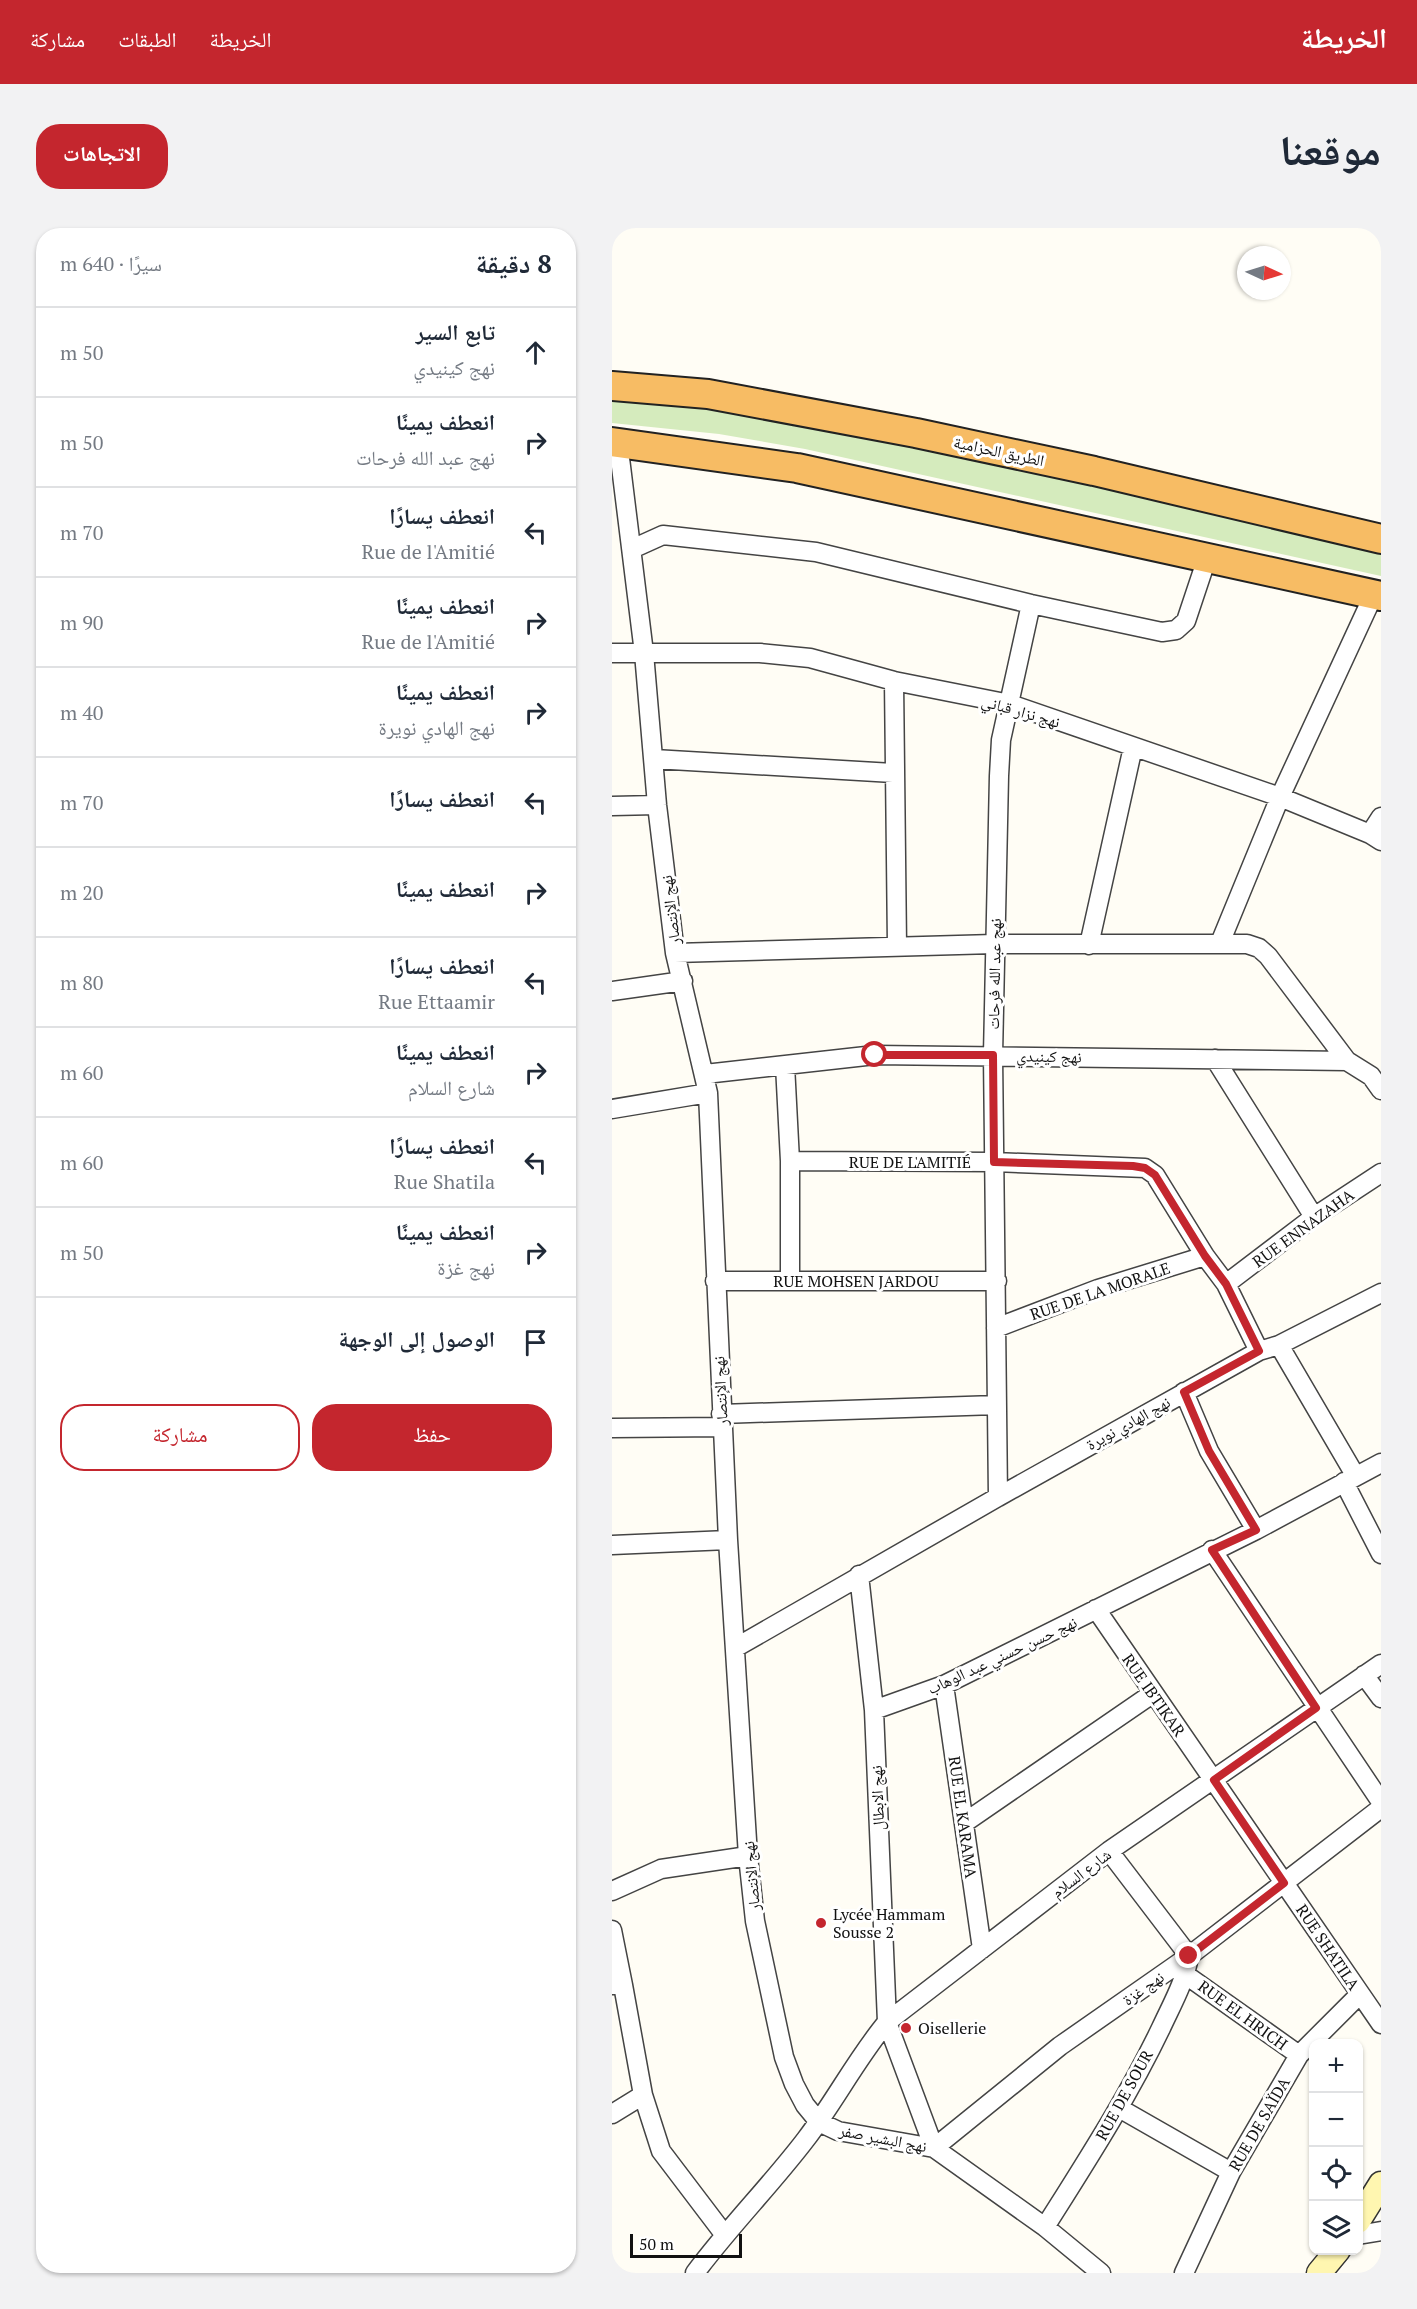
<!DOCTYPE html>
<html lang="ar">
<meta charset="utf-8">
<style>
body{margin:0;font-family:"PT Serif","Noto Naskh Arabic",serif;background:#f2f2f3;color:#1f2937;direction:rtl}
.controls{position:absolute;right:18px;bottom:18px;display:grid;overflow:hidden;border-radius:12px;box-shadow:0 2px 4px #0004}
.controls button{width:54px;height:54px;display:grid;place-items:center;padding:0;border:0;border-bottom:2px solid #e0e1e3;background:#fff;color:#1f2937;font:30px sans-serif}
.compass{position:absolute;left:625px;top:18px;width:54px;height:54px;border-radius:50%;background:#fff;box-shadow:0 2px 4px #0004;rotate:94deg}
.scale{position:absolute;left:18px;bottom:15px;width:112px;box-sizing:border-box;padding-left:6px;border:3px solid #111;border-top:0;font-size:16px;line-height:21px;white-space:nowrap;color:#111;-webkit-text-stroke:4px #fff;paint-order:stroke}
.stop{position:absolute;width:18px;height:18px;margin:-14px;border:4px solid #c4262e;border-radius:50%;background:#fff}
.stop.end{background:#c4262e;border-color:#fff;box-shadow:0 2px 6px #0008}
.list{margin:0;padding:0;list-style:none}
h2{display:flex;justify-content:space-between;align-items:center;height:78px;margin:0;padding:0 24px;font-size:26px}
h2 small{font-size:20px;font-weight:400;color:#747a83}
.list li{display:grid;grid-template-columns:39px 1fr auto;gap:18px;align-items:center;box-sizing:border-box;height:90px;padding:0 24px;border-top:2px solid #e0e1e3}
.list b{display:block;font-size:22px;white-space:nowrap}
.list p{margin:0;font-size:20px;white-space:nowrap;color:#747a83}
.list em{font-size:20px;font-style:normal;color:#747a83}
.actions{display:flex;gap:12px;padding:18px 24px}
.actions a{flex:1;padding:14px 0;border:2px solid #c4262e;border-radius:24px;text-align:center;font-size:21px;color:#c4262e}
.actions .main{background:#c4262e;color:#fff}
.icon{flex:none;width:33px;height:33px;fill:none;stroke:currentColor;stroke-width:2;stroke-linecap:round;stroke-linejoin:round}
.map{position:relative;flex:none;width:769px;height:2045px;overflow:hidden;direction:ltr;border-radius:24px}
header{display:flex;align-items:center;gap:36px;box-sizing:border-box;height:84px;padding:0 30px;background:#c4262e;color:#fff}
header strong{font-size:28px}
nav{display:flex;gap:33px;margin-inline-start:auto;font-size:21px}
.intro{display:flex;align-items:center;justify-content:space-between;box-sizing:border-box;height:144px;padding:0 36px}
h1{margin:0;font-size:42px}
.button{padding:15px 27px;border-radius:24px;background:#c4262e;color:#fff;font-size:21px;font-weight:700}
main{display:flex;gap:36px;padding:0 36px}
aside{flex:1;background:#fff;border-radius:24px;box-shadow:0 2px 4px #0004}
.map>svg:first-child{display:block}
.green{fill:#d5ebbd}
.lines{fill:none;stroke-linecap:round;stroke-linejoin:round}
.minor-casing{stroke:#444;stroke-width:21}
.secondary-casing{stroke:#333;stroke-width:27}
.trunk-casing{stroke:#222;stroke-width:32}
.minor{stroke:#fff;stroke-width:18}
.secondary{stroke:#fff6b0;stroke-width:24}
.trunk{stroke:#f7bc64;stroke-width:28}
.route{stroke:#c4262e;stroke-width:8}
.poi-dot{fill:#c4262e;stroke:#fff;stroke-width:2}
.labels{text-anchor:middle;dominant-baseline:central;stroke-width:6;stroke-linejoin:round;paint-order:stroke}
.street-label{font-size:16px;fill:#111;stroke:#fff}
.poi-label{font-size:16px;fill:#111;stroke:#fff;text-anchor:start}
</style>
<header>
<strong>الخريطة</strong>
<nav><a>الخريطة</a><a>الطبقات</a><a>مشاركة</a></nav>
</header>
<div class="intro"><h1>موقعنا</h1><a class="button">الاتجاهات</a></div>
<main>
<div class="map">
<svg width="769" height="2045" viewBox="0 0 769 2045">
<rect width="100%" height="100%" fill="#fffdf5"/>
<!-- green -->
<path class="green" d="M0,167L199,194L769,319V348L193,221L107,206L0,195Z"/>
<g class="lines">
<!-- minor casing -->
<g class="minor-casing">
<path id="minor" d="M6,214L32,425L45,577L63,725L96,865L116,1312L136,1628L143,1693L172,1829L182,1856L193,1877L207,1894L226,1903L322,1920L433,1999L489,2045
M20,321L51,307L204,324L419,376L550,404L564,402L574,393L595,330
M0,425H148L198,430L282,453L398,476L668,569L758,606L769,613
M282,453L285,718
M42,531L281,545
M0,578L45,577
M758,606L769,589
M608,715L668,569L762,366
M477,717L521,519
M63,725L382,716H635L647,720L656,728L735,833
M0,763L71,753
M603,831L702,989
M173,837L178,933V1052
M93,846L263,827L735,833L759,848L769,862
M0,881L96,865
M178,933L382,934L533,940L543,947L593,1028L614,1056L647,1123L667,1117L769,1065
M103,1053H385
M614,1056L702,989L769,945
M384,1100L486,1061L593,1028
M667,1117L743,1247
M572,1164L597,1223L644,1302
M109,1186L384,1177
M0,1200L110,1199
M732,1254L769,1326
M386,1269L647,1123
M0,1317L116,1312
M600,1322L769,1574
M247,1347L262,1482L275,1794L322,1920L448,1818L577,1728L769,1580
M484,1381L769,1796
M123,1420L386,1269L381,827L387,548L389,512L419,376
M752,1447L769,1470
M332,1457L370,1721
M262,1482L332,1457L644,1302L769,1235
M352,1595L540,1466
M497,1623L577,1728
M0,1663L49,1641L136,1628
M0,1702L11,1757H0
M574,1747L687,1827
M11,1757L31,1867L49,1923L112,2006
M507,1880L619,1944
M0,1886L31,1867
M433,1999C474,1934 516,1869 549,1800C560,1776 573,1754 577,1728
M746,2007L769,2003
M83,2045C118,1998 159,1957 194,1911C223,1873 245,1830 275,1794L497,1623L769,1436
M572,2045L619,1944L687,1827L748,1766"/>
</g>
<!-- secondary casing -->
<g class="secondary-casing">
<path id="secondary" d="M746,1993L769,1956
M707,2045L726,2022"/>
</g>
<!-- trunk casing -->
<g class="trunk-casing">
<path id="trunk" d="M0,158L96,166L304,205L482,243L769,311
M0,214L185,240L769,368"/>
</g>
<!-- minor -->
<use href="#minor" class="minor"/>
<!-- secondary -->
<use href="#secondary" class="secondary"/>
<!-- trunk -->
<use href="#trunk" class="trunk"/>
</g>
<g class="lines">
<!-- route -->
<path class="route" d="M263,827H381L382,934L521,938L533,940L543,947L593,1028L614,1056L647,1123L572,1164L597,1223L644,1302L600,1322L704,1480L602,1552L672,1655L577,1728"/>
</g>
<!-- markers -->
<g class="poi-dot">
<circle cx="209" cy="1695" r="6"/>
<circle cx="294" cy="1800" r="6"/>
</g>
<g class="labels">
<!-- street labels -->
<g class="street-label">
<text transform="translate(387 223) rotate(12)">الطريق الحزامية</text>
<text transform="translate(409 483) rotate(16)">نهج نزار قباني</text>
<text transform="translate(58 682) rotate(-97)">نهج الإنتصار</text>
<text transform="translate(382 746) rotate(-89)">نهج عبد الله فرحات</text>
<text transform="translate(437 828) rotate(1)">نهج كينيدي</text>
<text x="298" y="934">RUE DE L'AMITIÉ</text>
<text transform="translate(691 1000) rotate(-36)">RUE ENNAZAHA</text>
<text x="244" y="1053">RUE MOHSEN JARDOU</text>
<text transform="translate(488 1063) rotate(-19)">RUE DE LA MORALE</text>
<text transform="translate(108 1163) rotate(-93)">نهج الإنتصار</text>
<text transform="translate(516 1195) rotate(-29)">نهج الهادي نويرة</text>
<text transform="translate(390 1427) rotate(-25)">نهج حسن حسني عبد الوهاب</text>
<text transform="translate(542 1467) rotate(55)">RUE IBTIKAR</text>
<text transform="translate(265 1570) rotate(-92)">نهج الابطال</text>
<text transform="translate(351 1589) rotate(82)">RUE EL KARAMA</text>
<text transform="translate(469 1645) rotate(-37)">شارع السلام</text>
<text transform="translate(139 1648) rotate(-95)">نهج الإنتصار</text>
<text transform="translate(716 1719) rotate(56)">RUE SHATILA</text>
<text transform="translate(531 1760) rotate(-35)">نهج غزة</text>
<text transform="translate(631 1787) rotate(36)">RUE EL HRICH</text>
<text transform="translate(512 1867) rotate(-61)">RUE DE SOUR</text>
<text transform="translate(647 1896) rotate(-60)">RUE DE SAÏDA</text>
<text transform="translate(271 1910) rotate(11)">نهج البشير صفر</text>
</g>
<!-- poi labels -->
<g class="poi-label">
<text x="221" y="1686">Lycée Hammam<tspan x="221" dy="18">Sousse 2</tspan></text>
<text x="306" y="1800">Oisellerie</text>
</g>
</g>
</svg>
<div class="controls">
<button>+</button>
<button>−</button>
<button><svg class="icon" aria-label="locate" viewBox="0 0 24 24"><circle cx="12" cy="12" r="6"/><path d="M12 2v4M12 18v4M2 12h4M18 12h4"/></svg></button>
<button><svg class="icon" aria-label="layers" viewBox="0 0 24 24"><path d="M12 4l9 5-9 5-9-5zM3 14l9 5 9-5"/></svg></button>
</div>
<svg class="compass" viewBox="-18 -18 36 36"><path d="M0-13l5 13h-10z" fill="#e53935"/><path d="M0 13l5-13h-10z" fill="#747a83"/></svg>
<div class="scale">50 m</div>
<div class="stop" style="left:263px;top:827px"></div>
<div class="stop end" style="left:577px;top:1728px"></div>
</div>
<aside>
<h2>8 دقيقة<small>سيرًا · 640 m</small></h2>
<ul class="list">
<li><svg class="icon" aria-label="ahead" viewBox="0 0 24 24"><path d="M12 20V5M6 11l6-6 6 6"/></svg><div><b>تابع السير</b><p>نهج كينيدي</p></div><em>50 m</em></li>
<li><svg class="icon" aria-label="right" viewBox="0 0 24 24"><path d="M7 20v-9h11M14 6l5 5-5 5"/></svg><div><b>انعطف يمينًا</b><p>نهج عبد الله فرحات</p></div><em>50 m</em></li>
<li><svg class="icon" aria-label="left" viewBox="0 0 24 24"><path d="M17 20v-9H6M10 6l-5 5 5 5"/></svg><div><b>انعطف يسارًا</b><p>Rue de l'Amitié</p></div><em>70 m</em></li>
<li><svg class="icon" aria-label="right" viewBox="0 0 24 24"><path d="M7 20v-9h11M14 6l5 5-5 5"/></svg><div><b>انعطف يمينًا</b><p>Rue de l'Amitié</p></div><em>90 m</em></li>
<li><svg class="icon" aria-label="right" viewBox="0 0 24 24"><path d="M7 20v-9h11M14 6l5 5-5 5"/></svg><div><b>انعطف يمينًا</b><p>نهج الهادي نويرة</p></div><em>40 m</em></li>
<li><svg class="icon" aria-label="left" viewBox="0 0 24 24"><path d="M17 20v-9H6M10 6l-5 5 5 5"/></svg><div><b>انعطف يسارًا</b></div><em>70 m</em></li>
<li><svg class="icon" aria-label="right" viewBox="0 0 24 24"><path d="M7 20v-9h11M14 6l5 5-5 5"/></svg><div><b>انعطف يمينًا</b></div><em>20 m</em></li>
<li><svg class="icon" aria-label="left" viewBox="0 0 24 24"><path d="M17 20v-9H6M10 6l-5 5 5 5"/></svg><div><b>انعطف يسارًا</b><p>Rue Ettaamir</p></div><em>80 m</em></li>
<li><svg class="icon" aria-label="right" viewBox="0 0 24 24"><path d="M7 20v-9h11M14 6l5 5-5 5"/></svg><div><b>انعطف يمينًا</b><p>شارع السلام</p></div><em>60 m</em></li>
<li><svg class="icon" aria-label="left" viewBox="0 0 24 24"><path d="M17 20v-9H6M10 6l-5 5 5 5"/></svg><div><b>انعطف يسارًا</b><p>Rue Shatila</p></div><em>60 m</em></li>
<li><svg class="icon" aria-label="right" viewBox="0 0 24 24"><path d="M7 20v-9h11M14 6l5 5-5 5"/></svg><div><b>انعطف يمينًا</b><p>نهج غزة</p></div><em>50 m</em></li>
<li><svg class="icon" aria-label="arrive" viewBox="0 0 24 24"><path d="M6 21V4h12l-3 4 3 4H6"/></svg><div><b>الوصول إلى الوجهة</b></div></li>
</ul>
<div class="actions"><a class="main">حفظ</a><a>مشاركة</a></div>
</aside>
</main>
